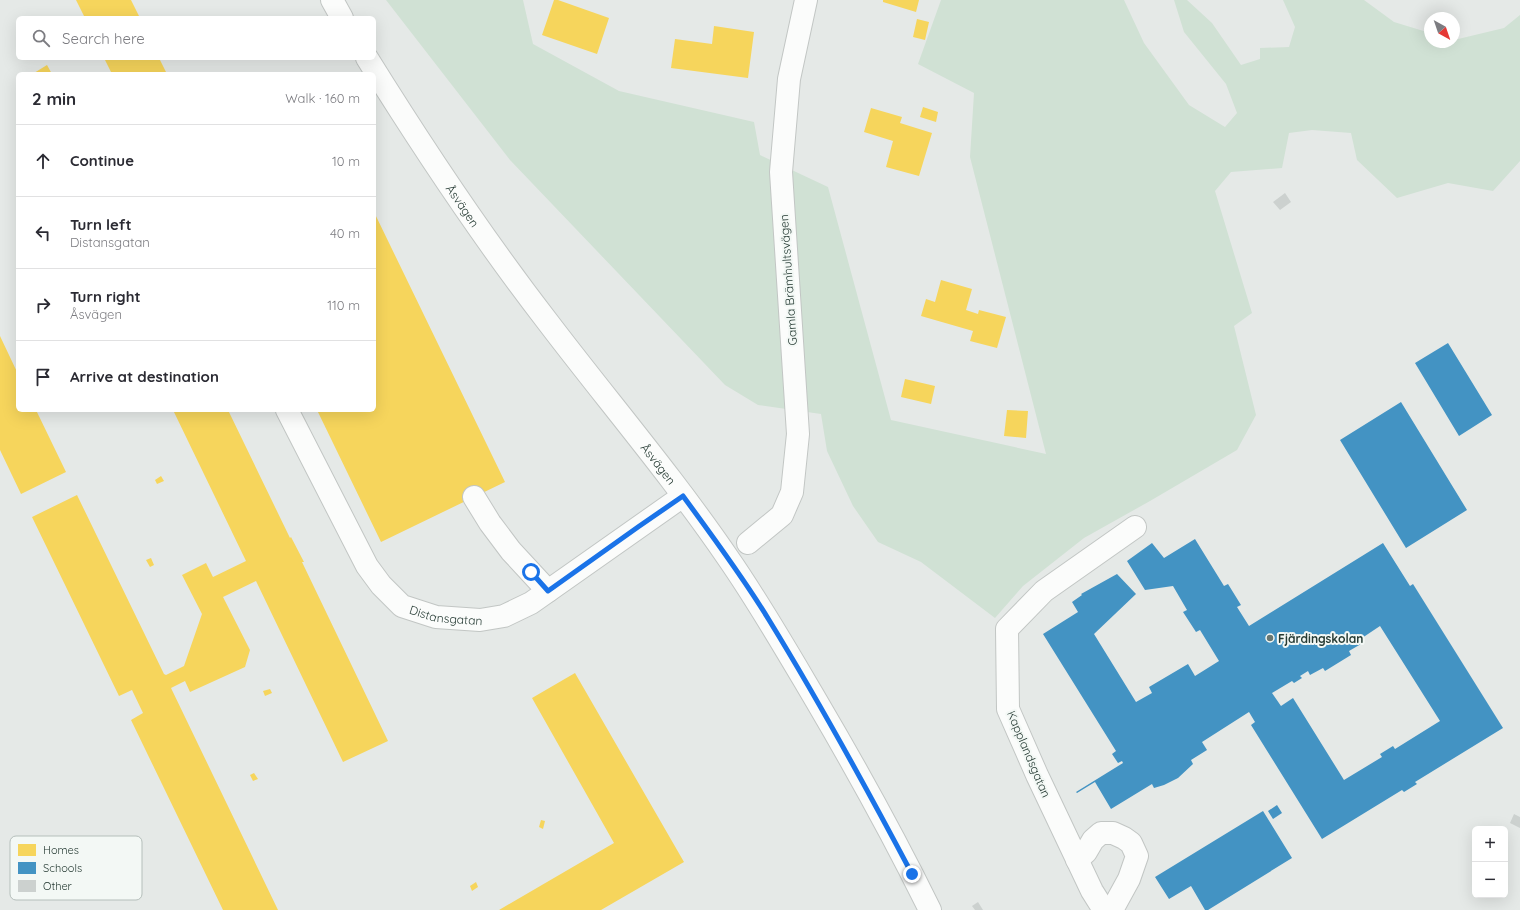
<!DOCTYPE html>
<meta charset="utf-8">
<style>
body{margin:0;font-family:Quicksand,sans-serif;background:#f2f2f3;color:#2b2b33}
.controls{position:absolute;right:12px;bottom:12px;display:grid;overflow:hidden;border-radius:6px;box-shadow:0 4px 16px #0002}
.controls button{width:36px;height:36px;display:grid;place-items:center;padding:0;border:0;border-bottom:1px solid #e1e1e2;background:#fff;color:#2b2b33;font:20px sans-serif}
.compass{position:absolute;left:1424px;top:12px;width:36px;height:36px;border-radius:50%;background:#fff;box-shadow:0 4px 16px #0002;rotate:140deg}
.stop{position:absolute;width:12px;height:12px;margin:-9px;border:3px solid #1a73e8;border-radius:50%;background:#fff}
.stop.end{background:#1a73e8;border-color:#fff;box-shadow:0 1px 4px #0008}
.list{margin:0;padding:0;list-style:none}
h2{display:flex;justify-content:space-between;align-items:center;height:52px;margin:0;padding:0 16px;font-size:17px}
h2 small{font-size:13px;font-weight:400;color:#7c7c81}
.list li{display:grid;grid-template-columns:26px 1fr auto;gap:12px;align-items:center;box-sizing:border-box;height:72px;padding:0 16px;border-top:1px solid #e1e1e2}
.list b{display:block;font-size:15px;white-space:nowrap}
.list p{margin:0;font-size:13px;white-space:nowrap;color:#7c7c81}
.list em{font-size:13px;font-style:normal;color:#7c7c81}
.icon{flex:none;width:22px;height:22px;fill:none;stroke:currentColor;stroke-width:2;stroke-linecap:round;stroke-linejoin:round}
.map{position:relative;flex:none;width:1520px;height:910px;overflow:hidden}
.search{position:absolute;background:#fff;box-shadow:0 4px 16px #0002;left:16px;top:16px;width:360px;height:44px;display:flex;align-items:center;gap:10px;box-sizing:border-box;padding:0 14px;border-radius:6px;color:#7c7c81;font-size:15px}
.panel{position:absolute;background:#fff;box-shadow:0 4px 16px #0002;left:16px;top:72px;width:360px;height:340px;border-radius:6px}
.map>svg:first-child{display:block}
.green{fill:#d0e1d4}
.homes{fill:#f6d55c}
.schools{fill:#4393c3;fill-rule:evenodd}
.building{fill:#ccd1cf}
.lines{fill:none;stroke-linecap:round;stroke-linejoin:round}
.minor-casing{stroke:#c2c6c4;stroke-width:24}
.minor{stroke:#fbfcfb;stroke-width:22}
.route{stroke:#1a73e8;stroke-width:5}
.poi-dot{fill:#687772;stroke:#f3f8f5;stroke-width:1.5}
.labels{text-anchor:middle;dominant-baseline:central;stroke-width:4;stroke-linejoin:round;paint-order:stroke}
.street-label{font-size:12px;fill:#253a33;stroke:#f3f8f5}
.poi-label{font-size:12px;font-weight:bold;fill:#253a33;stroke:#f3f8f5;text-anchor:start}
.key{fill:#f3f8f5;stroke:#b5bfbb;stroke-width:1}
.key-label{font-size:11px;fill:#253a33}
</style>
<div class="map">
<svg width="1520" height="910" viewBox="0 0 1520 910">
<rect width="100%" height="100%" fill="#e5e9e7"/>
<!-- green -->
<path class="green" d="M386,0H523L533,44L619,91L754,122L760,155L828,187L891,420L1046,454L970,157L974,93L918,64L941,0H1124L1144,43L1189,105L1225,127L1237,113L1226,84L1184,32L1174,0H1187L1212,23L1241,65L1260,59V48L1289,47L1295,27L1283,0H1364L1394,22L1430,33V42H1454V40L1504,28L1520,15V161L1493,191L1448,183L1397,198L1357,160L1351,133L1312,130L1289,133L1282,168L1231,172L1215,191L1252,313L1234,326L1256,415L1237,450L1150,501L1084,538L1023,586L995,618L921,562L878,542L853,506L827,451L821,414L758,405L725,385L510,160Z"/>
<!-- homes -->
<path class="homes" d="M76,0H131L140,18H85Z
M554,0H558L609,18L597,54L542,35Z
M883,0H919L916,12L883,2Z
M917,19L929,22L925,40L913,37Z
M714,26L754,32L748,78L671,68L675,39L712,44Z
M104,58H159L167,74H112Z
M47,65L52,74H34V73Z
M923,107L938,112L936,122L920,117Z
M871,108L902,117L900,123L932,133L919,176L886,167L893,141L864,132Z
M374,212L505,482L381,542L317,410H374Z
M941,280L972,289L966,310L978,314L979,310L1006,317L997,348L970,341L973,331L921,316L926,299L935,302Z
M0,336L18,374V410H36L66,472L21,494L0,450Z
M905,379L935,386L931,404L901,397Z
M173,410H228L290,538L291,537L304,562H302L388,741L343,762L256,581L223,597L250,650L245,667L190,692L185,681L171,688L278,910H223L131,720L143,713L132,690L119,696L32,517L77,495L164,674L166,675L184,666L202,614L182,575L206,563L213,577L246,561Z
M1007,410L1028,411L1026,438L1004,436Z
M161,476L164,481L157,484L155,480Z
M151,558L154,565L150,567L146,560Z
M575,673L684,862L601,910H499L614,843L532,698Z
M270,689L272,693L265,696L263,691Z
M254,773L258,779L253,781L250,775Z
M541,820L545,821L543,829L539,827Z
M476,882L478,887L472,891L470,886Z"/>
<!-- schools -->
<path class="schools" d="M1448,343L1492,415L1459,436L1415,363Z
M1401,402L1467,510L1406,548L1340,440Z
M1195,539L1224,586L1228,584L1241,605L1237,607L1249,626L1383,543L1410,586L1413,584L1503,728L1415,782L1417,784L1404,792L1402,790L1322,839L1251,725L1255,722L1249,712L1202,742L1207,750L1191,760L1193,764L1178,778L1164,785L1154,788L1152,784L1111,809L1095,782L1077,793L1076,792L1123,763L1122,761L1118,763L1112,754L1116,751L1043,634L1078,612L1072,602L1082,595L1081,594L1117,574L1136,594L1094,634L1136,702L1152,693L1149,687L1188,664L1195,676L1219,661L1200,630L1196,632L1183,612L1187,610L1173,586L1145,590L1127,561L1152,543L1164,558ZM1380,626L1440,721L1395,749L1393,746L1380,754L1382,757L1344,780L1293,698L1281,706L1272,693L1292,681L1294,683L1302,678L1300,676L1308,671L1310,675L1323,668L1325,671L1351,655L1349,651L1361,644L1359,640Z
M1277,805L1282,813L1273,819L1268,811Z
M1263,811L1292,858L1208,910H1205L1191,886L1169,899L1155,877Z"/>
<!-- building -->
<path class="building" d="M1285,193L1291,202L1280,210L1273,202Z
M1514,814L1520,817V828L1510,823Z
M978,902L983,910H975L972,906Z"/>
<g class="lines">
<!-- minor casing -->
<g class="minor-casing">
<g id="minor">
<path d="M332,0L342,18"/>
<path id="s1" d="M367,58C423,148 482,237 547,321C607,400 672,476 728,558C760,604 788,653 817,702C857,770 895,839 930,910"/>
<path id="s2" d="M287,410L367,566L381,585L402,606L436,617L480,620L504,616L531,603L683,496"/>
<path d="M474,497L490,523L511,551L548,591"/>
<path d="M748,543L782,515L792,492L798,434L781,172L789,79L806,0"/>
<path d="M1077,860L1086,852L1093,840L1101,833H1113L1124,838L1131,843L1137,856L1129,879L1112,910"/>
<path d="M1104,910L1092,891L1037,775L1008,709L1007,629L1044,591L1135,527"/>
</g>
</g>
<!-- minor -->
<use href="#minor" class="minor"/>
</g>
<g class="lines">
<!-- route -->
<path class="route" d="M531,572L548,591L638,527L683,496C713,537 743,577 769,620C820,703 867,789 912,874"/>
</g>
<!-- markers -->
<circle class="poi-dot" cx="1270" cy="638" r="4"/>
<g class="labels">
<!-- street labels -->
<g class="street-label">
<text stroke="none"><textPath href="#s1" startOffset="176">Åsvägen</textPath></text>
<text transform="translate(788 280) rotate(-94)">Gamla Brämhultsvägen</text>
<text stroke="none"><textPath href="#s1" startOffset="500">Åsvägen</textPath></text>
<text stroke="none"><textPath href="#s2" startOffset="274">Distansgatan</textPath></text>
<text transform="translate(1029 754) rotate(67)">Kapplandsgatan</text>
</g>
<!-- poi labels -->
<g class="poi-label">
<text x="1278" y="638">Fjärdingskolan</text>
</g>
</g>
<!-- legend -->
<rect x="10" y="836" width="132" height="64" rx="6" class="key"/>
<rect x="18" y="844" width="18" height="12" fill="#f6d55c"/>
<rect x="18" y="862" width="18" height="12" fill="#4393c3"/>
<rect x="18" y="880" width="18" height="12" fill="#ccd1cf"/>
<g class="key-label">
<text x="43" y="854">Homes</text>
<text x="43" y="872">Schools</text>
<text x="43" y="890">Other</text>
</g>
</svg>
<div class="controls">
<button>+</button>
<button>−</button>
</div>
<svg class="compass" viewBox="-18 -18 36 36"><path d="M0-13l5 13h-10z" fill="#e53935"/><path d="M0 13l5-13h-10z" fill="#7c7c81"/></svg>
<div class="stop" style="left:531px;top:572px"></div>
<div class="stop end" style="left:912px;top:874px"></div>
<div class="search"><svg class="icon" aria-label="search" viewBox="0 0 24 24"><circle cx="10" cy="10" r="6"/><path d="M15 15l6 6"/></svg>Search here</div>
<section class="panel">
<h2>2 min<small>Walk · 160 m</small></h2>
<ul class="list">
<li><svg class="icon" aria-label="ahead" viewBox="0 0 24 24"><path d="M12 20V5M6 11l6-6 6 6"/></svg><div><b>Continue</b></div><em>10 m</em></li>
<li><svg class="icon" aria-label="left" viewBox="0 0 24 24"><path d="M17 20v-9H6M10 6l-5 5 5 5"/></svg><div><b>Turn left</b><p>Distansgatan</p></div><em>40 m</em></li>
<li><svg class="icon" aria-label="right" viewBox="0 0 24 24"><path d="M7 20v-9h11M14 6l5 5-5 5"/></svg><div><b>Turn right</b><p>Åsvägen</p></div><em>110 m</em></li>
<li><svg class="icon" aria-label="arrive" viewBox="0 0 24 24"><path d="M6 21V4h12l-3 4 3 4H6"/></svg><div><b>Arrive at destination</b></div></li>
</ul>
</section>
</div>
